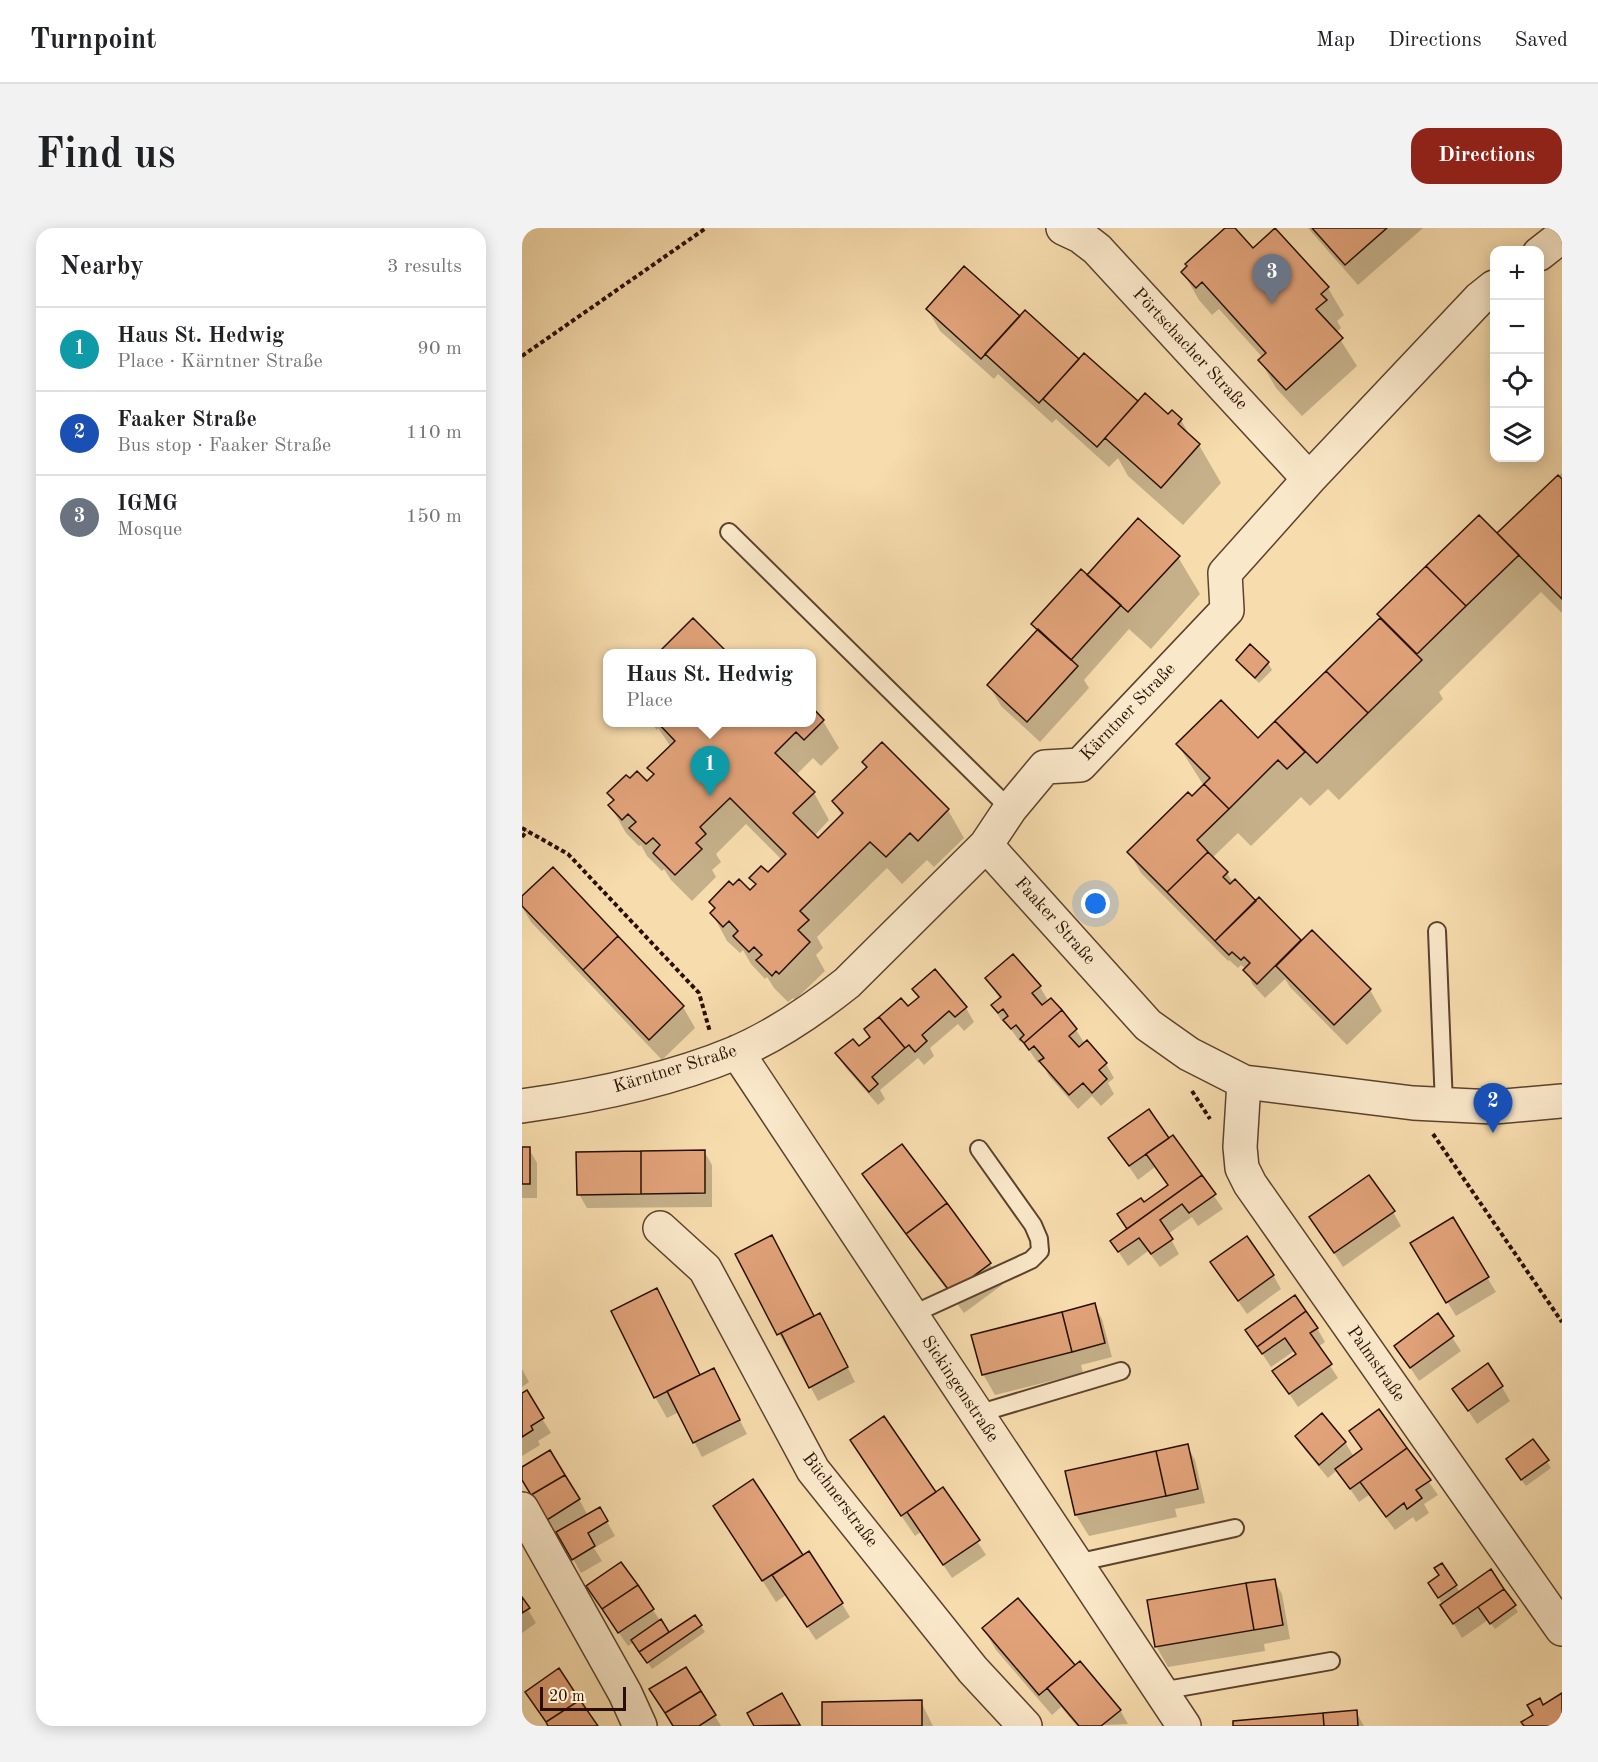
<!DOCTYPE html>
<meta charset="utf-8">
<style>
body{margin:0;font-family:"Old Standard TT",serif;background:#f2f2f2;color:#202124}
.controls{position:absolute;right:18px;top:18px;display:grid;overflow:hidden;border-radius:12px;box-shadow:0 3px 15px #0003}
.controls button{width:54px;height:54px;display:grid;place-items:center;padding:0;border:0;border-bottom:2px solid #e0e0e0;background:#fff;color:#202124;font:30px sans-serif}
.scale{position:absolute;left:18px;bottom:15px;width:86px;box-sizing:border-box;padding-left:6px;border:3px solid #280f01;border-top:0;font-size:16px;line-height:21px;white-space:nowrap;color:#280f01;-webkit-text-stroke:4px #fae8ca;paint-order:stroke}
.you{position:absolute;left:574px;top:676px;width:21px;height:21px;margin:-15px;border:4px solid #fff;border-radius:50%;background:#1a73e8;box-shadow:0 0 0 9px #1a73e833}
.badge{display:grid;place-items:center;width:39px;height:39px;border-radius:50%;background:#8f2418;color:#fff;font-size:20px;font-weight:700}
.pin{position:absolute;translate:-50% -50px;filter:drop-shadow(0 2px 3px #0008)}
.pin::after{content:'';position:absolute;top:32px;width:21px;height:18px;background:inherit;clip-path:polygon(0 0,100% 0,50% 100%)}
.popup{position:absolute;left:81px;top:421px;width:213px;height:78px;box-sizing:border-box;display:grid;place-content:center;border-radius:12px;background:#fff;filter:drop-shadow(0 2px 4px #0005);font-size:20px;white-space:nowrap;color:#757577}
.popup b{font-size:22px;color:#202124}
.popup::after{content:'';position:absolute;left:50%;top:100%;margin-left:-12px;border:12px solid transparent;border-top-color:#fff}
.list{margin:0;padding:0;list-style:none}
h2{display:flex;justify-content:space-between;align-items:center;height:78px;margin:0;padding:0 24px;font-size:26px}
h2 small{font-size:20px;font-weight:400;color:#757577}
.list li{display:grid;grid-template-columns:39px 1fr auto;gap:18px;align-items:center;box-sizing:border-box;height:84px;padding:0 24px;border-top:2px solid #e0e0e0}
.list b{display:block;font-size:22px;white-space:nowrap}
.list p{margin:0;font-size:20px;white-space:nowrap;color:#757577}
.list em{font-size:20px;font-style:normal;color:#757577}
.icon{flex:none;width:33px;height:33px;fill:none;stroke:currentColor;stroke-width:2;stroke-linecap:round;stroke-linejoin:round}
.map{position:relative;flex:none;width:1040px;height:1498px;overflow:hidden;border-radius:18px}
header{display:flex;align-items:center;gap:36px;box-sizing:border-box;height:84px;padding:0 30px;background:#fff;border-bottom:2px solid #e0e0e0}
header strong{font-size:28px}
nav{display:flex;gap:33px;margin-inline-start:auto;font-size:21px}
.intro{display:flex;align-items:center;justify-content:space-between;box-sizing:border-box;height:144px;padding:0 36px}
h1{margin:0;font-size:42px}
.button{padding:15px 27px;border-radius:18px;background:#8f2418;color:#fff;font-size:21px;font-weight:700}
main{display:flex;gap:36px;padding:0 36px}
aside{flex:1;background:#fff;border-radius:18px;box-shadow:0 3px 15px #0003}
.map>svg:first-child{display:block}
.shadow{fill:#0003}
.building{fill:#e1a279;stroke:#280f01;stroke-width:1.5}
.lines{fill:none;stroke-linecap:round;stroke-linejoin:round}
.service-casing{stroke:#5c422c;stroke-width:20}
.minor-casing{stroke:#5c422c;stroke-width:36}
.path{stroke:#280f01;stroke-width:4;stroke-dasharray:4.5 3;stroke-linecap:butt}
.service{stroke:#fae8ca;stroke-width:16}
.minor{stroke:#fae8ca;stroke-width:33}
.labels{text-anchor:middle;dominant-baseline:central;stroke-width:4.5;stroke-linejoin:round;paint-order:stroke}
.street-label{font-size:18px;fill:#280f01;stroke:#fae8ca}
</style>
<header>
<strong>Turnpoint</strong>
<nav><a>Map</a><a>Directions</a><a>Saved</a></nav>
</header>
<div class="intro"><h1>Find us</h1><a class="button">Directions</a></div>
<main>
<aside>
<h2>Nearby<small>3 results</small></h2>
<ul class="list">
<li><span class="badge" style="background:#0f9aa8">1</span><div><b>Haus St. Hedwig</b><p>Place · Kärntner Straße</p></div><em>90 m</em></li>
<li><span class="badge" style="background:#1a4fb4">2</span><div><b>Faaker Straße</b><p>Bus stop · Faaker Straße</p></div><em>110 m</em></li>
<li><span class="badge" style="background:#6b7280">3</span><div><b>IGMG</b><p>Mosque</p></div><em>150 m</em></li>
</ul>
</aside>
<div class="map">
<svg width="1040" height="1498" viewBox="0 0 1040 1498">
<rect width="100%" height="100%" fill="#f7dcad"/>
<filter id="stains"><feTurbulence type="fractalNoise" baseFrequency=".00333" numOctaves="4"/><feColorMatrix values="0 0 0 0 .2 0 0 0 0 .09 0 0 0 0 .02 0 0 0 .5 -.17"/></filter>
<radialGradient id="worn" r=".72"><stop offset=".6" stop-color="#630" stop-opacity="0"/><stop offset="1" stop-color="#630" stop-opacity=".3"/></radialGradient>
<!-- shadow -->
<path class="shadow" d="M705,0H711L731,22L753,2L806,60L822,87L815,93L819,100L814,105L835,138L780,188L754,160L738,132L741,130L697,81L690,87L677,72L661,44Z
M786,0H901L836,57Z
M406,82L498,90L615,176L646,188L650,184L659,192L669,210L677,217L699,255L661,297L606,248L596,230L587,239L534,191L530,195L476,146L472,151L418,103Z
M1040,245V385L1019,364L917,464L921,471L817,572L806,561L788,578L779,569L729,618L716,605L690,630L705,645L711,655L734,675L737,672L779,715L848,762L860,783L825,817L768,759L763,751L743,770L731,757L724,741L719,737L716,740L707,732L706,733L619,645L607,624L682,558L656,517L736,512L859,391L857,386L975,308Z
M656,329L678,366L629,421L607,401L562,452L567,460L518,514L479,478L467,457L515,404L511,396L565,349Z
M716,432L746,435L750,442L737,455L719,438Z
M290,481L301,493L317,520L299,538L291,530L274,547L292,565L307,592L292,608L296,612L320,588L312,574L345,541L342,534L360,516L426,582L442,610L412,639L405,632L380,656L365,640L295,709L301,720L294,727L303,743L273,772L271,770L266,774L252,760L245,749L243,751L229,736L221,722L218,725L205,713L190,685L193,682L188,674L211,659L228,664L234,658L229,650L246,646L260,632L224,596L194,626L199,634L190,642L194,649L170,673L149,652L142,641L140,643L125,628L119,617L117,618L104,605L88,577L92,573L87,566L108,552L125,555L132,548L127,540L149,519L136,500L135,502L128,494H290Z
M0,670L161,779L173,800L140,832L9,694L0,679Z
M464,750L518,759L527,774L554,802L563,816L565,814L584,836L592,850L586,855L592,866L579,878L570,868L556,881L527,848L519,833L516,835L500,812L498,814L486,797L479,792L471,778L478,771Z
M392,761L444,780L452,794L442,803L436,796L408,820L412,828L402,837L396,830L358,862L363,871L356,877L323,839L315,825L337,820L349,811L344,802L386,780L397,771Z
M651,909L701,981L676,998L670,989L646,1006L657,1026L638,1039L626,1023L606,1038L590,1014L606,1002L622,976L647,959L633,939L616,952L588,910L647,912Z
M0,921H7L15,935V970H0Z
M182,923L190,937V979L65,980L57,966Z
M342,946L468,1036L480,1057L442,1085L354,967Z
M871,984L879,998L821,1039L789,989Z
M930,992L974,1064L934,1088L890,1016Z
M215,1026L262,1030L292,1090L306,1101L333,1154L296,1173L271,1126L269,1127L257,1106Z
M690,1035L751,1047L759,1061L725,1086Z
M572,1077L580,1091L590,1129L559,1137L561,1145L473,1167L461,1146Z
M146,1083L179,1148L199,1156L225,1206L180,1229L157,1184L145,1190L133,1169Z
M916,1088L939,1123L897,1153L874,1118Z
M795,1100L803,1114L796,1119L816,1150L776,1179L752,1143L775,1127L772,1123L749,1139L725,1103Z
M0,1141L7,1154L0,1159Z
M980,1159L988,1173L955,1196L932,1161Z
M4,1165L29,1205L16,1213L18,1217L0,1228V1167Z
M857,1183L916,1267L902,1276L907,1285L894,1294L891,1289L873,1302L847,1267L837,1274L815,1242L806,1250L783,1222L775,1208L823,1214L832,1229L841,1222Z
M1011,1213L1029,1240L1004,1258L989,1238Z
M665,1218L673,1232L683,1275L653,1281L655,1289L567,1308L554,1287L545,1244Z
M342,1233L414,1266L421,1261L464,1327L430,1350L399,1304L393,1308Z
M0,1241L57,1271L66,1288L78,1281L93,1308L72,1320L80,1333L59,1345L36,1304L34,1305L0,1249Z
M193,1278L280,1329L320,1376L328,1389L294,1412L264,1367L254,1374Z
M969,1343L996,1384L973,1401L966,1392L940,1410L912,1362L918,1348L934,1358L938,1365Z
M752,1352L760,1366L768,1411L742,1416L743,1423L646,1439L634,1418Z
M0,1372L14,1395L0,1405Z
M74,1372L131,1382L147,1406L179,1398L183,1404L130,1441L112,1414L106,1418Z
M496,1372L552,1439L598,1482L606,1496L555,1498L539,1479L530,1487L474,1422L462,1401Z
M163,1441L193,1488L199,1498H152L138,1476Z
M259,1468L277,1498H234L227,1486Z
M399,1474L411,1498H302V1475Z
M834,1484L842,1498H713L712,1495Z"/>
<!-- building -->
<path class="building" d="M703,0H713L731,20L753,0L807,59L799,66L805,72L794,81L821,110L764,162L736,132L744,125L680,54L674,60L659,44L665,38L663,36Z
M790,0H865L823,37Z
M442,38L498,88L459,131L404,81Z
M503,82L557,131L517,175L463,126Z
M562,125L616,173L575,219L521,171Z
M623,165L646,186L650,182L660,191L656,196L678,216L639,260L583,210Z
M1036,247L1040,251V371L975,305Z
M957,287L997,327L944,378L904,338Z
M616,290L658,328L606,384L565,347Z
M904,338L944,378L895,426L855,386Z
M559,341L599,377L549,432L509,396Z
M171,390L203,422L200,426H135Z
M858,390L900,432L846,485L804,443Z
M516,401L556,438L505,494L465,457Z
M728,416L747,434L733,450L714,432Z
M804,443L846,485L795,535L753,493Z
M699,472L736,510L753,493L783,524L765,541L756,532L707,581L682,556L688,550L654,516Z
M290,479L302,492L282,512L274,504L253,525L293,564L271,585L296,610L321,585L310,573L345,539L340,534L360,514L427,581L396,613L388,605L364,629L348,614L278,683L287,692L276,702L288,714L257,746L254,743L250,748L234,732L240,727L232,719L227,724L211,708L216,703L207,693L201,699L188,685L193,680L187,674L207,653L211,657L217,651L228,662L234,656L227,650L239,638L246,644L264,626L208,570L178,599L184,606L174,615L180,621L153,647L131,625L138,617L131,610L124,616L107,600L114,594L106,586L100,592L86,577L92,572L85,565L104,547L108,550L115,543L125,553L132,546L125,540L153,513L135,494H290Z
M682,556L707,581L675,612L686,624L645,664L605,624L666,564L670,568Z
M686,624L706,644L701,649L708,656L713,651L734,673L693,713L645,664Z
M31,639L96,708L61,742L0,678V668Z
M737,669L779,712L735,756L721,742L728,735L722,729L719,732L710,724L707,727L693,713Z
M790,702L849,761L812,797L754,738Z
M96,708L162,778L127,812L61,742Z
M491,726L519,758L510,765L520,777L529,770L540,782L502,815L498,811L502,807L494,797L489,801L481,792L486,788L481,781L476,785L469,777L479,769L463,750Z
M413,741L445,779L433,789L427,783L400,807L405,813L393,824L387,817L383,820L357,789L379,770L386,778L397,769L390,761Z
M540,782L555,801L547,808L557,819L565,812L585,835L577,842L585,851L570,865L561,855L547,867L517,833L522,830L512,818L507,822L502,815Z
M357,789L383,820L350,849L356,856L347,864L313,825L331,811L337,818L348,809L342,801Z
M627,881L647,910L607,938L586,910Z
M651,907L680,947L605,1001L595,986L619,970L622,974L646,957L624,926Z
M380,916L425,975L384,1006L340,946Z
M0,919H8V956H0Z
M183,922V965L119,966V923Z
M119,923V966L55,967L54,924Z
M680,947L694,966L667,985L660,976L638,992L651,1011L629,1026L617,1010L596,1024L588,1013Z
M847,947L873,983L812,1025L787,989Z
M425,975L469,1035L429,1065L384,1006Z
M931,989L967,1049L924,1075L888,1015Z
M250,1007L292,1088L255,1107L213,1026Z
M725,1008L752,1047L716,1073L688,1034Z
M135,1060L178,1147L132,1170L89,1083Z
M773,1067L784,1083L735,1119L723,1102Z
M573,1075L583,1115L550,1124L540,1084Z
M784,1083L796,1100L788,1105L810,1136L767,1166L750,1143L774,1126L763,1110L740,1126L735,1119Z
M540,1084L550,1124L460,1147L449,1107Z
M298,1085L326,1139L287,1160L259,1105Z
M916,1085L932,1108L888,1140L872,1118Z
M966,1135L981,1158L946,1183L930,1161Z
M192,1140L218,1192L171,1215L145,1163Z
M5,1162L22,1190L9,1198L11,1202L0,1209V1165Z
M857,1181L885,1220L828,1261L813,1241L840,1221L827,1203Z
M800,1185L824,1214L797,1237L773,1208Z
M362,1188L414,1264L379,1288L328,1212Z
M1011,1211L1027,1232L999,1252L984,1231Z
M666,1216L676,1261L644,1268L634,1223Z
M885,1220L909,1252L894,1262L900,1270L885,1281L882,1275L864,1289L838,1254Z
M28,1222L43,1247L9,1267L0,1252V1239Z
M634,1223L644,1268L553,1287L543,1243Z
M43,1247L58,1271L25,1292L9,1267Z
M231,1251L281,1327L240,1353L191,1278Z
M421,1259L458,1312L421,1337L385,1284Z
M78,1279L86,1293L66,1305L73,1318L50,1332L34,1304Z
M287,1323L321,1375L285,1399L250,1347Z
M99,1334L116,1357L80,1381L64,1358Z
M920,1335L935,1357L916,1370L906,1355L917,1347L912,1340Z
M969,1341L982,1361L931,1396L918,1377Z
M753,1351L761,1397L732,1402L724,1355Z
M724,1355L732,1402L633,1419L625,1372Z
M116,1357L132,1381L96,1405L80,1381Z
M982,1361L994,1377L968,1396L956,1379Z
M0,1369L8,1380L0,1385Z
M496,1370L553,1437L517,1467L460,1400Z
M173,1387L180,1397L125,1435L117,1424Z
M139,1391L147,1404L117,1424L109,1412Z
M558,1433L599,1482L579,1498H557L525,1460Z
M164,1439L179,1463L143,1485L127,1461Z
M37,1440L58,1472L24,1494L3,1464Z
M179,1463L194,1487L177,1498H151L143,1485Z
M260,1465L278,1497L232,1498L225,1485Z
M1040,1465V1498H1002L999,1494L1011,1487L1005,1477L1018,1470L1021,1477Z
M58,1472L76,1498H26L24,1494Z
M400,1472V1498H300V1474Z
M835,1482L836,1498H802L801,1485Z
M801,1485L802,1498H711V1493Z"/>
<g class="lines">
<!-- service casing -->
<g class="service-casing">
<path id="service" d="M207,304L488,581
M915,703L922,877
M389,1087L509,1032L518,1023L517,1011L511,997L457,921
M455,1186L599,1143
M554,1335L713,1300
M639,1463L809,1433"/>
</g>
<!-- minor casing -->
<g class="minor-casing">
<path id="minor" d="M541,0L558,8L575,21L787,251
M1017,26L1040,8
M464,617L626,797L667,826L722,854L891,875L972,879L1040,873
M215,824L662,1498
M722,854L718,919L720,940L728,956L1040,1401
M0,878C71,868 146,853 213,825C253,808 291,782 325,755L464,617L488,581L523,539L558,537L705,382L703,345L787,251L957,71L972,59
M138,1000L183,1041L291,1242L451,1442L503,1498
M0,1281L103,1465L118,1498"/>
</g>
<!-- path -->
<path class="path" d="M0,128L184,0
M0,600L46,626L177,765L188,804
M0,609L5,603
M670,863L688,891
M911,906L1040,1094"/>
<!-- service -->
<use href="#service" class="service"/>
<!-- minor -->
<use href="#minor" class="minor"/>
</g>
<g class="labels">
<!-- street labels -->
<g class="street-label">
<text transform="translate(668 121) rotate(47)">Pörtschacher Straße</text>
<text transform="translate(606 484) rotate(-46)">Kärntner Straße</text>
<text transform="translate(533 693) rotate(48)">Faaker Straße</text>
<text transform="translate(153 841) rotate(-17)">Kärntner Straße</text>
<text transform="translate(854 1136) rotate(55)">Palmstraße</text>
<text transform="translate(438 1161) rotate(56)">Sickingenstraße</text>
<text transform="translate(318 1272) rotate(53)">Büchnerstraße</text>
</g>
</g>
<rect width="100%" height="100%" filter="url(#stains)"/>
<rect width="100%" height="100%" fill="url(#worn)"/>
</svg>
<div class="controls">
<button>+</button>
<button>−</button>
<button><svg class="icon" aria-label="locate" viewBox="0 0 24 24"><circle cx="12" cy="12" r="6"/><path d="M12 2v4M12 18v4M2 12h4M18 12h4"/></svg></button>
<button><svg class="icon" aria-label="layers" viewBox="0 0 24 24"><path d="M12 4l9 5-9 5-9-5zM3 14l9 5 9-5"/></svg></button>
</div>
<div class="scale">20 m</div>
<div class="you"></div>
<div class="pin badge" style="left:188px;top:568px;background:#0f9aa8">1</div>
<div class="popup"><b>Haus St. Hedwig</b>Place</div>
<div class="pin badge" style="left:971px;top:905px;background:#1a4fb4">2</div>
<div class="pin badge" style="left:750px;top:76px;background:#6b7280">3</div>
</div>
</main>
